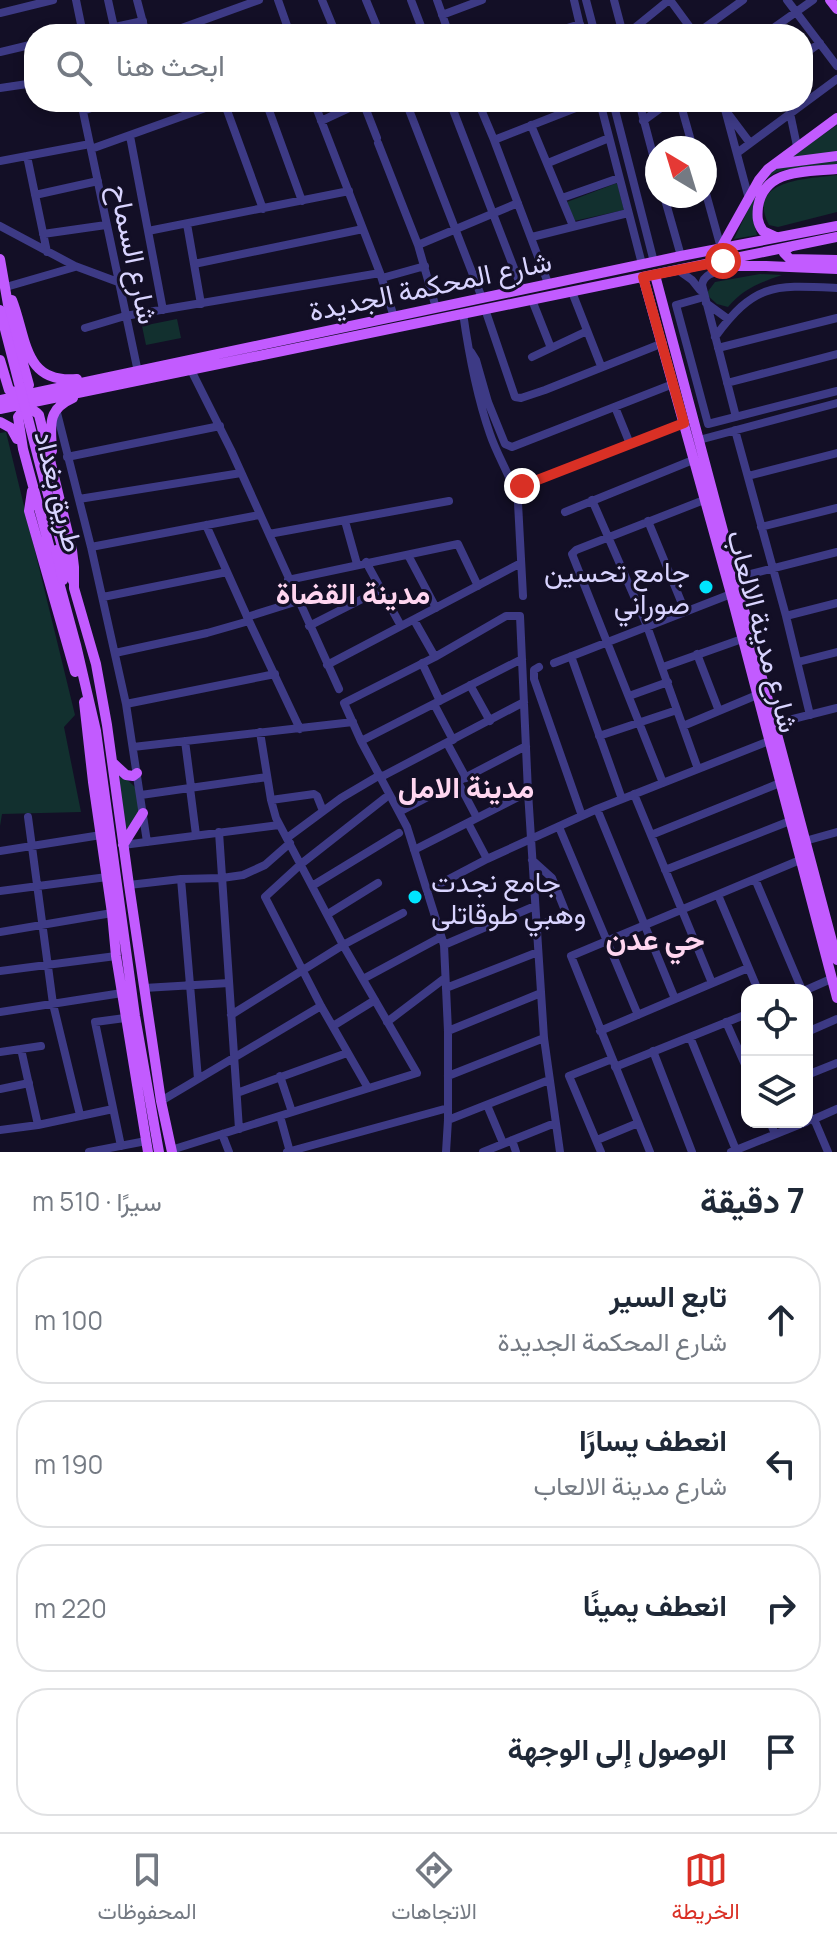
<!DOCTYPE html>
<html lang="ar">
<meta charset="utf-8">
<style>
body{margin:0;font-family:Manrope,Vazirmatn,sans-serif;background:#f6f6f7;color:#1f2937;direction:rtl}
.controls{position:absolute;right:24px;bottom:24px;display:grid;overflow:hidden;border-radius:16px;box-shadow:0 4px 12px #0003}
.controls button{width:72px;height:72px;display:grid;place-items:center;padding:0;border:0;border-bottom:2px solid #e0e1e3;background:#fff;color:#1f2937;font:40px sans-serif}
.compass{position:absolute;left:645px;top:136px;width:72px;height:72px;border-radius:50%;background:#fff;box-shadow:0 4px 12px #0003;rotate:322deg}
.stop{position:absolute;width:24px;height:24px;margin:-18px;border:6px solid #d93025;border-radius:50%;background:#fff}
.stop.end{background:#d93025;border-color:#fff;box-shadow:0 2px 8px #0008}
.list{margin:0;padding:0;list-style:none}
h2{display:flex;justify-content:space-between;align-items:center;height:104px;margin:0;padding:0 32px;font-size:34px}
h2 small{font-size:26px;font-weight:400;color:#747a83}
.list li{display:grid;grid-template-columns:52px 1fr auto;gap:24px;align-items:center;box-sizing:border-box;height:128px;margin:0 16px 16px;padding:0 16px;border:2px solid #e0e1e3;border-radius:32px}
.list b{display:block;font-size:30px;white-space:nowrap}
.list p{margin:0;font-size:26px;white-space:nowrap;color:#747a83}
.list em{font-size:26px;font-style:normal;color:#747a83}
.icon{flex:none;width:44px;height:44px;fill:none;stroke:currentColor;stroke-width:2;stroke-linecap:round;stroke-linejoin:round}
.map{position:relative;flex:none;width:837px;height:1152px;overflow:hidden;direction:ltr}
.search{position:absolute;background:#fff;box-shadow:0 4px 12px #0003;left:24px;right:24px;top:24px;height:88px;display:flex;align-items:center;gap:20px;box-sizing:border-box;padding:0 28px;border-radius:32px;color:#747a83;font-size:30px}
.sheet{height:680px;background:#fff}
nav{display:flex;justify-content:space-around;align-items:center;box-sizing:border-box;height:112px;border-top:2px solid #e0e1e3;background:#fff;font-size:22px;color:#747a83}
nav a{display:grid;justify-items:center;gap:4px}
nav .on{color:#d93025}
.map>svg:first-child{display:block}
.green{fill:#12302f}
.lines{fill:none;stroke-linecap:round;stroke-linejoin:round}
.minor{stroke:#3d3a85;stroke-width:8}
.major{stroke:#c25bff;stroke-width:10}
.major-bridge{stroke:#c25bff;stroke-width:10}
.route{stroke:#d93025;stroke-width:10}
.poi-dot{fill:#00e5ff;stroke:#130f26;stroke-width:3}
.labels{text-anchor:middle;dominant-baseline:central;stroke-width:6;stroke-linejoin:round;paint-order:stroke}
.street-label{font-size:28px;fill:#d9d4ff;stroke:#130f26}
.poi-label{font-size:28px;fill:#d9d4ff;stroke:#130f26;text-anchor:end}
.neighbourhood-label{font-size:30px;font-weight:bold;fill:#ffd6f0;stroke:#130f26}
</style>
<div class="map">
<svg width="837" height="1152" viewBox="0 0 837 1152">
<rect width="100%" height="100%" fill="#130f26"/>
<!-- green -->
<path class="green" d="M837,125V154L791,157Z
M837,159V165C821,167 788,167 775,173C764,178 756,193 754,204C752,214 755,225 757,235L734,239L762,181L778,167Z
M837,175V212L778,227L769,225C745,179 809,179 837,175Z
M617,183L624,210L574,221L567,202Z
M760,274L782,275C761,282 743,289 728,307L717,304L706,294L715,282Z
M177,319L181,338L146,345L142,326Z
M6,432L75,715L64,727L81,812L2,814L0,826V433Z
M117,770L136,788L140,813L126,836Z"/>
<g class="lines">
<!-- minor -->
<path class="minor" d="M76,0L83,34
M108,0L114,27
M137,0L146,34
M278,0L290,34
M322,0L336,34
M366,0L380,34
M411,0L424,34
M437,0L449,34
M574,0L582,34
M586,0L595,34
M614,0L623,34
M670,0L695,34
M787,0L837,66
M0,13L53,0
M442,15L482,0
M82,34L143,21
M165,34L259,0
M548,34L580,24
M627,34L669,0
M696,34L743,0
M765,34L813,0
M0,52L34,44
M803,55L820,43
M0,88L34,83
M81,102L138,372
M224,102L263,209
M266,102L302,201
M314,102L380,273L394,317
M363,102L377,138
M406,102L482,298
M450,102L522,289
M478,102L494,140L548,283
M600,102L642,264
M613,102L654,262
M639,102L657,170
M680,102L693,148
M723,102L749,199
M738,102L726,111L750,143
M83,111L107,102
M790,113L797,146
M321,121L362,102
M643,121L669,102
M531,125L573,226
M130,136L163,310
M494,140L591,102
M378,143L418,245L436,308
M91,149L222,102
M737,153L837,79
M27,156L47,252
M0,161L90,144
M548,163L609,138
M705,190L721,248
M35,195L98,181
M664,196L681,256
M562,198L619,178
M187,224L201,304
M0,226L75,266L118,282
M148,231L349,191
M43,234L106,225
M532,237L628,213
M418,245L518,203
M194,264L363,229
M729,269C718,272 704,272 702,285L736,417
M678,270L692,280L700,290
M382,278L425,266
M6,287L75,267
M572,292L601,366
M704,297L676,305L708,424L837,391
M532,300L551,348
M706,303L728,319
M485,309L515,397L521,398L545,390L663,343
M463,313C469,355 476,394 490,434C498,458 513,479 518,503L523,596
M85,328L125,316L380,273
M715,337C755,283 773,285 837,288
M718,348L837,318
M471,352L476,360L488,402L505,444L512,447L673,384
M532,357L587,331
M191,370L231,450L339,689
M727,383L837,354
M615,407L630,444
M56,409L91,547L126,704L147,842
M735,430L786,616L810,715
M699,440L837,403
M67,457L220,426
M748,476L837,453
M522,486L684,423
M79,499L241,473
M592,500L647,626L698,769
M565,512L693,460
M345,521L357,564
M648,521L685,611
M206,525L249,621L300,729
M761,527L837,508
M269,534L449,501
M91,547L259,515
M408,555L436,608
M366,562L401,626
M735,578L837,552
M288,580L458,544L478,586
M103,597L227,572
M786,616L837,603
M247,617L298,601
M414,620L435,657
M309,626L382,589
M115,653L207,633L249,621
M697,654L719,711
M571,656L622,799
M798,662L837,652
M422,663L440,701
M554,663L731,594
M327,665L521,563
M539,667L534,670V679L582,816
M663,667L742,639
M470,685L490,721
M629,696L668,682
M126,704L275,674
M434,704L453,740
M773,724L837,708
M683,726L757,695
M599,736L677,710
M185,741L191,787
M361,741L522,659
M447,743L466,778
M133,747L353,722
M381,777L524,702
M458,782L477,818
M663,783L572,554L576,550L704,500
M190,788L196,835
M634,794L712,983
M141,795L267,777
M271,800L314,794L317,796L323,811
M597,809L675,999
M399,812L526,746
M28,817L53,1004L80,1115
M468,823L487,859
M559,827L638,1015
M219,832L239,1129
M651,835L780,783
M287,838L341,798L380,775
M805,841L837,832
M123,845L279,825
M414,850L528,792
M0,851L101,835
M532,860L552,878L566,913L536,927
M665,870L790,821
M181,879L198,1079
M755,879L802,990
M129,885L181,879L222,878L243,875L265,865L290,843
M312,886L399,833
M428,890L487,859L597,809L769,741
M0,891L107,877
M718,895L758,990
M328,914L378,883
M0,932L112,913
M444,945L535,906
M0,971L116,956
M363,979L441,937
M144,988L229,983
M446,988L538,952
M806,990L831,979
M0,1012L122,993
M231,1015L343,945L403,913
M387,1022L445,978
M726,1022L747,1069
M333,1026L375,1000
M448,1031L541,993
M600,1031L748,968
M807,1032L837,1019
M690,1037L736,1150
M21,1049L38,1125
M653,1051L692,1152
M0,1052L41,1046
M615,1067L747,1014
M807,1075L837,1063
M280,1076L292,1112
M448,1076L544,1038
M368,1088L321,1006L265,897L301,864L385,798
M0,1089L29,1083
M237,1093L347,1053
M161,1101L321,1006
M487,1105L503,1143
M280,1116L290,1152
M814,1119L828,1152
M448,1120L549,1080
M812,1120L837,1109
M770,1122L775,1134
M0,1130L38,1125L113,1109
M222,1134L229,1152
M512,1140L516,1152
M597,1140L638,1123
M121,1146L95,1022L125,1018
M171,1150L417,1073L343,945L276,818L271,800L260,732
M89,1152L146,1141
M287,1152L448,1108
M446,1152L448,1120V1031L444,945L407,827L361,741L344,703L435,657L506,616H520L528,792L544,1038L560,1152
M483,1152L555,1123
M601,1152L569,1076L612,1059
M650,1152L571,956L800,860
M731,1152L806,1122"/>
<!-- major -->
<path class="major" d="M830,0L837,9
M775,164L837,156
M776,237L763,231C757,223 757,216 758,207C764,168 807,172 837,169
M790,247L785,250L784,253L790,259L837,260
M721,248L759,180L768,169L837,118
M0,259L10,316L29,385L26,390L13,392L9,390L0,360
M717,266H766L837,269
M655,275L837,960
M643,277L731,594L837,998
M12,300C27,338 23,384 77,379
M0,400L681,256L837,226
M0,409L837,237
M0,422L11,428L17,439
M52,451C51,426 46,410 73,398
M32,491L29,511L75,672
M84,702L93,782L112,913L116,956L148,1152
M113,763L126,775L133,776L137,773
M123,845L143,813
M159,1152L135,1016L96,731L76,645L23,449L18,417C22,410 33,407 39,415L72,550L74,567V588L96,664L107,725L129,885L161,1101L172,1152"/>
<!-- major-bridge -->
<path class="major-bridge" d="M0,310L40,465L65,558L73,581
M56,550L63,580"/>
</g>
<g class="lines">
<!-- route -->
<path class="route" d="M522,486L684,423L643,277L723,261"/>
</g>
<!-- markers -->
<g class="poi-dot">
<circle cx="706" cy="587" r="8"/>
<circle cx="415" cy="897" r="8"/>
</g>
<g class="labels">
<!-- street labels -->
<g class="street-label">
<text transform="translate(135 254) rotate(78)">شارع السماح</text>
<text transform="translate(430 285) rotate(-12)">شارع المحكمة الجديدة</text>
<text transform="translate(60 491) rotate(76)">طريق بغداد</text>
<text transform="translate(764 631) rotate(75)">شارع مدينة الالعاب</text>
</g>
<!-- poi labels -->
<g class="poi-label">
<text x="690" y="571">جامع تحسين<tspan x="690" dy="32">صوراني</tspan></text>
<text x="431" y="881" text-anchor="start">جامع نجدت<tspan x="431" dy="32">وهبي طوقاتلى</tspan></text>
</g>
<!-- neighbourhood labels -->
<g class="neighbourhood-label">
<text x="353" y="592">مدينة القضاة</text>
<text x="466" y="786">مدينة الامل</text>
<text x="655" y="938">حي عدن</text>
</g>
</g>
</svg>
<div class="controls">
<button><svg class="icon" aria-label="locate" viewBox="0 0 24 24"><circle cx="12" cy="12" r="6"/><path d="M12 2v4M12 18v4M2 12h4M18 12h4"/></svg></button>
<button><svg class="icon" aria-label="layers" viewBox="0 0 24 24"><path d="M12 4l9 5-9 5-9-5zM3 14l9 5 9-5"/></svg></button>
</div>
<svg class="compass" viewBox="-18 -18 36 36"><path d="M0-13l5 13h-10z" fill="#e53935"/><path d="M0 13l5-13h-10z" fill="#747a83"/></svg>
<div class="stop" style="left:723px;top:261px"></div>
<div class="stop end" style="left:522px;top:486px"></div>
<div class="search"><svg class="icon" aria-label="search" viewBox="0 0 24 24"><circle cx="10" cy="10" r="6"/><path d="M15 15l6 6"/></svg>ابحث هنا</div>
</div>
<section class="sheet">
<h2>7 دقيقة<small>سيرًا · 510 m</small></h2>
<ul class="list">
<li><svg class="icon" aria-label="ahead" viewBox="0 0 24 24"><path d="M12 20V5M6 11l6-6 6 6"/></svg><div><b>تابع السير</b><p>شارع المحكمة الجديدة</p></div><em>100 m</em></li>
<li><svg class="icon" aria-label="left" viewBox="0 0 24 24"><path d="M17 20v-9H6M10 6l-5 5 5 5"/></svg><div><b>انعطف يسارًا</b><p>شارع مدينة الالعاب</p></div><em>190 m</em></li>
<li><svg class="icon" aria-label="right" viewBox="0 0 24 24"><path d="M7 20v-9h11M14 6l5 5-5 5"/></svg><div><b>انعطف يمينًا</b></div><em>220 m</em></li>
<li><svg class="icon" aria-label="arrive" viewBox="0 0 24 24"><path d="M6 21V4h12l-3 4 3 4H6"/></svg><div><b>الوصول إلى الوجهة</b></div></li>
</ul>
</section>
<nav>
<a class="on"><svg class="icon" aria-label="map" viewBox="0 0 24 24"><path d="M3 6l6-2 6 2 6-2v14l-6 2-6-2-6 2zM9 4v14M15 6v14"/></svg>الخريطة</a>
<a><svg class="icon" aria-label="directions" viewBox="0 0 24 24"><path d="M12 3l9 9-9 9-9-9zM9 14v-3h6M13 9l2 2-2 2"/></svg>الاتجاهات</a>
<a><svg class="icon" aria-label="saved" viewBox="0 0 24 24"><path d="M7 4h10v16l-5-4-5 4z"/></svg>المحفوظات</a>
</nav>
